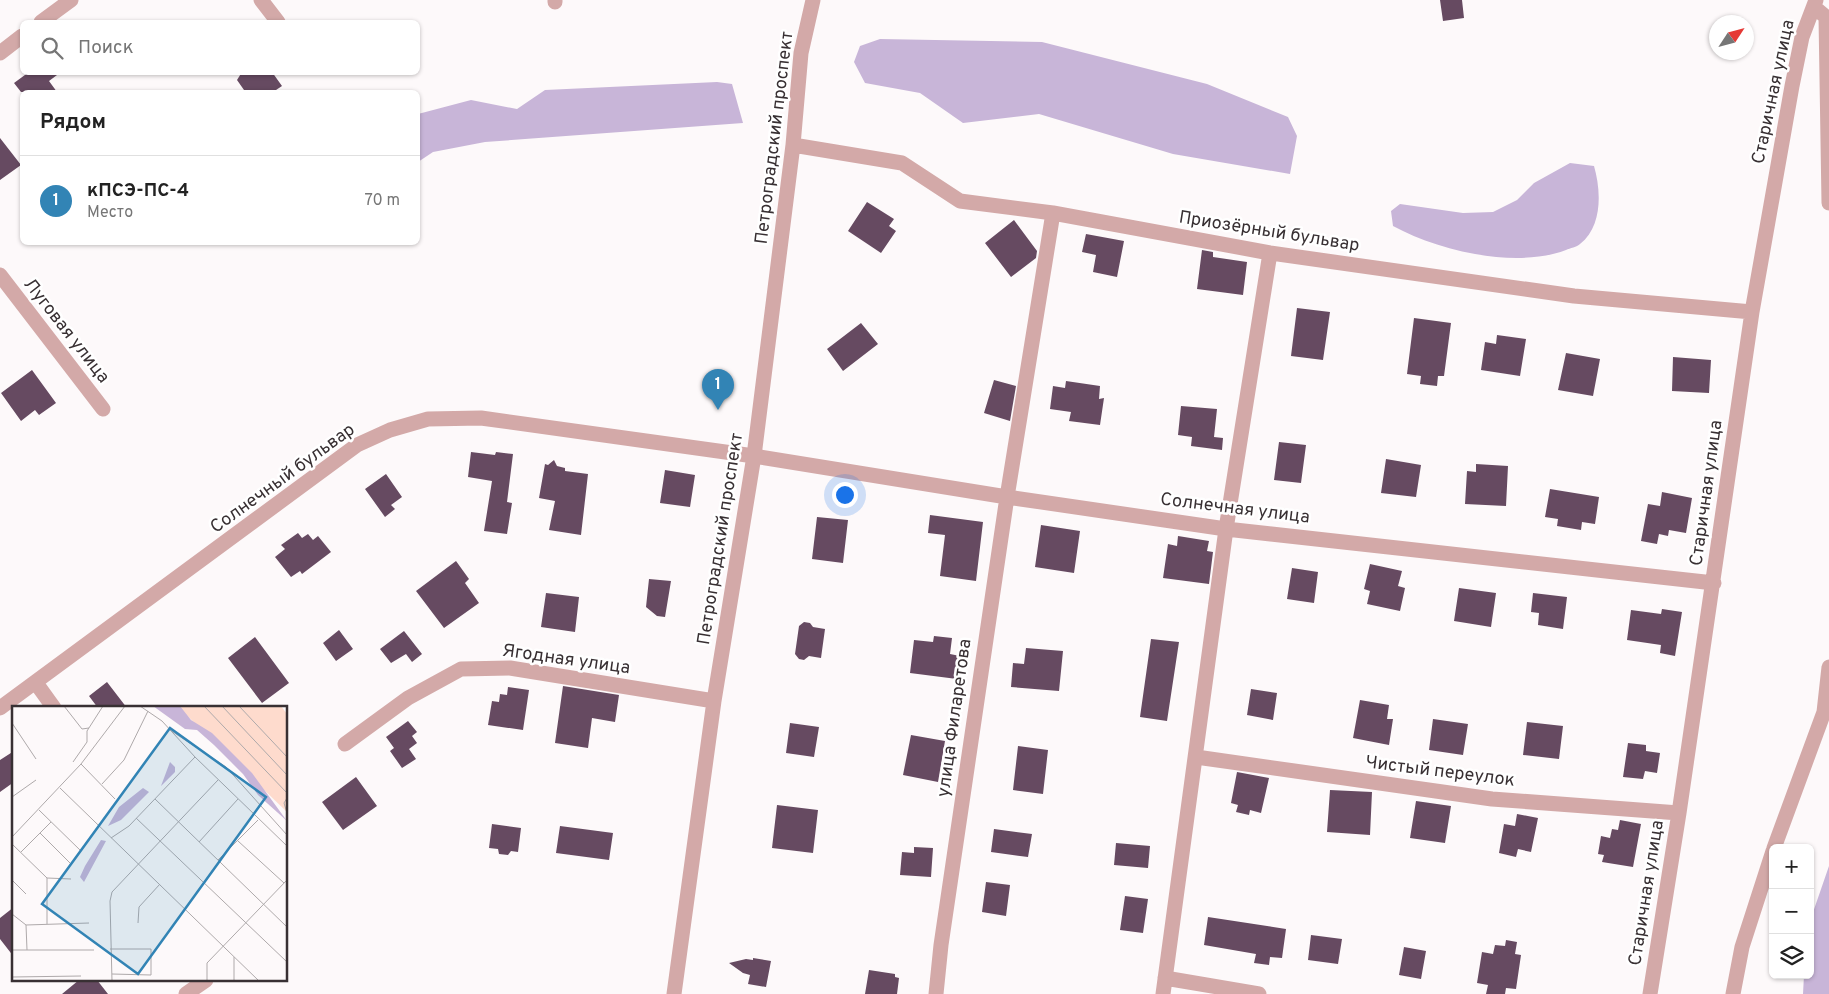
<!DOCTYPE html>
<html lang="ru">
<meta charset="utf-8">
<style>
body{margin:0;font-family:Overpass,sans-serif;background:#f2f2f2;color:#222}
.controls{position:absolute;right:15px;bottom:15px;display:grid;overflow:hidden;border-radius:8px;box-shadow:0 1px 4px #0004}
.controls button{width:45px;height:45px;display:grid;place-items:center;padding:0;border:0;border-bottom:1px solid #e0e0e0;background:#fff;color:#222;font:25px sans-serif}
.compass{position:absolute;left:1709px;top:15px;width:45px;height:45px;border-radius:50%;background:#fff;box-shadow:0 1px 4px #0004;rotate:54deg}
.you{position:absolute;left:844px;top:494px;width:18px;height:18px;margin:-12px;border:4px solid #fff;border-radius:50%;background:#1a73e8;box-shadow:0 0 0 8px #1a73e833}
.badge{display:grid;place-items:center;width:32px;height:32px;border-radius:50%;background:#3284b5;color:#fff;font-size:16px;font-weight:700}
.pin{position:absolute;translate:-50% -41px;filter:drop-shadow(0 1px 2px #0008)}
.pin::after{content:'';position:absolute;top:26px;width:18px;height:15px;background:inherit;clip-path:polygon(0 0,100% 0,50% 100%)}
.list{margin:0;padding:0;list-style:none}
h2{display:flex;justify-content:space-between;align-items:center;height:65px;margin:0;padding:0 20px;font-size:21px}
h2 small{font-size:16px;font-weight:400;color:#767676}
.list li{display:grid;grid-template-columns:32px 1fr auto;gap:15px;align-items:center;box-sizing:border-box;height:90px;padding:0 20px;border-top:1px solid #e0e0e0}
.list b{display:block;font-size:19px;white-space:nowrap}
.list p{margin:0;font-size:16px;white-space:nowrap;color:#767676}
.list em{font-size:16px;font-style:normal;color:#767676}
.icon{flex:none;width:28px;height:28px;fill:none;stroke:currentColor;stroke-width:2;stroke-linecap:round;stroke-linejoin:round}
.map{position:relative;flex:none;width:1829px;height:994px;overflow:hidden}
.search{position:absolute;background:#fff;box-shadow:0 1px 4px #0004;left:20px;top:20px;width:400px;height:55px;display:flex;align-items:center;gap:12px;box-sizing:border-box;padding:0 18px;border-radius:8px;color:#767676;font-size:19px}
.panel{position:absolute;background:#fff;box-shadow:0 1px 4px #0004;left:20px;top:90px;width:400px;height:155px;border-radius:8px}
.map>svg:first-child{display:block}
.water{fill:#c8b5d8}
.building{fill:#664a61}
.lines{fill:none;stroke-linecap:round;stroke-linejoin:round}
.minor{stroke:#d3a9a8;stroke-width:15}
.labels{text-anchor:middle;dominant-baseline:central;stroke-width:5;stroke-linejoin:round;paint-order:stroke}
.street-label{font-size:18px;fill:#383033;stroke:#fff}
.inset-road{fill:none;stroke:#aea9aa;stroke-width:1}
.view{fill:#3284b5;fill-opacity:0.15;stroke:#3284b5;stroke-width:2.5}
.inset-edge{fill:none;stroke:#383033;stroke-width:2.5}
</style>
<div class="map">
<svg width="1829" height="994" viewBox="0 0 1829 994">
<rect width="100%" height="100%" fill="#fdf9fa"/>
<!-- water -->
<path class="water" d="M880,39L1042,42L1207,84L1288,117L1297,136L1290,174L1173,154L1039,114L963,123L920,93L865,83L854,62L860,46Z
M717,82L732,84L743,123L485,142L433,152L418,162V114L471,100L517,109L545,90Z
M1570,163L1594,166C1601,190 1603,226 1580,244C1577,247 1570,248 1566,250C1516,269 1439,251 1393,226L1391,211L1400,204L1463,213L1493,212L1517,200L1534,183Z
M1829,866V994H1803L1804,975H1810V921Z"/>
<!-- building -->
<path class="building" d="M1440,0H1462L1464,18L1443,21Z
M29,72H61L49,81L57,92H21L14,83Z
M242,72H272L282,86L273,92L244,90L237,80Z
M0,138L21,165L0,180Z
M867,202L894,219L889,226L896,231L881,253L848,231Z
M1014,220L1037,251L1036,258L1011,277L985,243Z
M1086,234L1124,241L1117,277L1093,272L1096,255L1082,252Z
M1202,250L1213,252V257L1247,262L1243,295L1197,289Z
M1297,308L1330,312L1323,360L1291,356Z
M1414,318L1451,323L1444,376H1438L1437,386L1420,384L1421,376L1407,374Z
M861,323L878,344L843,371L827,349Z
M1497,335L1526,339L1520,376L1481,370L1485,342L1496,344Z
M1566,353L1600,359L1593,396L1558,390Z
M1673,357L1711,360L1709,393L1672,391Z
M32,370L56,403L39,415L35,410L21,421L1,393Z
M994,380L1016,386L1010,421L984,413Z
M1066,381L1100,386L1099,399L1104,398L1100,425L1069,421L1071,412L1050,409L1053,386L1065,388Z
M1181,406L1217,409L1214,437L1223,438L1222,450L1191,446L1192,437L1178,435Z
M1279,442L1306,445L1301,483L1274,480Z
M471,452L495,455L496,452L513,454L507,502L512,503L507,534L484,531L492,481L468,477Z
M1386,459L1421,465L1416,497L1381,493Z
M554,460L557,466L565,468V471L588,474L581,535L549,530L555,501L539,498L545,464L548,465Z
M1476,464L1508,466L1506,506L1465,504L1467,471L1476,472Z
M665,470L695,475L690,507L660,503Z
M386,474L402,497L391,505L395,509L385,517L365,489Z
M1550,489L1599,497L1595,524L1582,522L1581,530L1557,526L1558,519L1545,517Z
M1662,492L1692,498L1686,533L1669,530L1668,536L1659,534L1657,544L1641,541L1648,504L1660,506Z
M930,515L983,522L976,581L940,576L945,535L928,533Z
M817,517L848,520L843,563L812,559Z
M1041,525L1080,531L1074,573L1035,567Z
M298,533L302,538L308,534L313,540L318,536L331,552L302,574L300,571L291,577L275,557L285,549L281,545Z
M1178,536L1209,541L1207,551L1213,552L1209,584L1163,578L1168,544L1177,546Z
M456,561L469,579L465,583L479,603L444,628L416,591Z
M1370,564L1402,571L1398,586L1405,588L1400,611L1367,604L1370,591L1364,589Z
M1292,568L1318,572L1314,603L1287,599Z
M649,579L671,581L665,617L657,616L646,607Z
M1459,588L1496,593L1491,627L1454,621Z
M546,593L579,597L575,632L541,627Z
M1533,593L1567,597L1563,629L1538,625L1539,613L1531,612Z
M1662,609L1682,612L1675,656L1660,653L1661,645L1627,640L1631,610L1661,614Z
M804,622L810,623L813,627L825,629L821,658L809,656L804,660L799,659L795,654L799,626Z
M339,630L353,649L336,661L323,643Z
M404,631L422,654L412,662L406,654L391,663L380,649Z
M934,636L952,638L950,654L960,656L957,679L910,673L914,640L933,642Z
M255,637L289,683L262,703L228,658Z
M1151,639L1179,642L1167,721L1140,717Z
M1026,648L1063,651L1059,691L1011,687L1013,663L1024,664Z
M107,682L127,708H98L89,696Z
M563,686L619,695L615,722L592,718L588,748L555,743Z
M508,687L529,690L523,730L488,725L492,701L499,702L500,694L507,695Z
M1251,689L1277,693L1273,720L1247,715Z
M1360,700L1389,705L1387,719H1393L1389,745L1353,738Z
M1433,719L1468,724L1463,755L1429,750Z
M408,721L417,732L412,736L417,743L409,749L416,759L402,768L390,751L394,748L386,737Z
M1527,722L1563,726L1559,759L1523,755Z
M790,723L819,727L814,757L786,753Z
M911,735L945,741L938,782L903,775Z
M1628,743L1646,745V751L1660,753L1657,773L1645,771L1643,779L1623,777Z
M1018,746L1048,750L1043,794L1013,790Z
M14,751V782L0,792V760Z
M1237,772L1269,778L1261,813L1250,810L1249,815L1236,812L1238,805L1231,803Z
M356,777L377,806L343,830L322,802Z
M1330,790L1372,792L1370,835L1327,832Z
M1416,801L1451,806L1445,843L1410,838Z
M777,805L818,810L813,853L772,848Z
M1517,814L1538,818L1531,852L1518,849L1516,857L1499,853L1504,824L1515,826Z
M1620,820L1641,824L1633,867L1602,862L1604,855L1598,854L1601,836L1610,838L1612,829L1618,830Z
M492,824L521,828L518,852L511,851L508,855L499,854L498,849L489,848Z
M560,826L613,833L609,860L556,853Z
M994,829L1032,834L1028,857L991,852Z
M1116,843L1150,846L1148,868L1114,865Z
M914,847L933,848L931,877L900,875L902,852L914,853Z
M986,882L1010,885L1006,916L982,912Z
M1125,896L1148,899L1143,933L1120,930Z
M14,907V957L0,939V918Z
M1208,917L1286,929L1282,958L1270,957L1269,965L1254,963L1256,954L1204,945Z
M1311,935L1342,939L1338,964L1308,960Z
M1506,940L1517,942L1515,954L1521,955L1516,989L1506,988L1505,994H1486L1488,985L1477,983L1482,952L1493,954L1495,945L1505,946Z
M1404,947L1426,951L1421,979L1399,975Z
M753,958L771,961L766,987L748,984L750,975L743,973L729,963L746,959L753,960Z
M869,970L895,974V977L899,978L897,994H865Z
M79,980H97L108,994H62Z"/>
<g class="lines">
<!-- minor -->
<path class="minor" d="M261,0L278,22
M555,2V0
M1814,7L1826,17L1829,203
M41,22L71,0
M0,53L22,36
M793,145L902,163L960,201L1053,213L1270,253L1574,296L1752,312
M0,275L103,409
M36,683L54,708
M0,708L357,445L390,430L428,419L481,418L754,456L1007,497L1226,529L1714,583
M345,744L408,698L461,669L510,668L714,701
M1196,757L1492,799L1679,813
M1774,848L1824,712L1829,667
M1165,978L1259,994
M186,994L206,980
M674,994L714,701L754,456L793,145L801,53L813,0
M936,994L941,945L1007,497L1053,213
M1163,994L1226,529L1270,253
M1650,994L1679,813L1752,312L1792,86L1802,37L1816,0
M1733,994L1742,947L1773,851"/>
</g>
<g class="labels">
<!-- street labels -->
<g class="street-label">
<text transform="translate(1774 92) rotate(-78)">Старичная улица</text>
<text transform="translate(775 138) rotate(-83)">Петроградский проспект</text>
<text transform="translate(1269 232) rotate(9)">Приозёрный бульвар</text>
<text transform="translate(66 331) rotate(52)">Луговая улица</text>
<text transform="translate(283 479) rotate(-36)">Солнечный бульвар</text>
<text transform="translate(1707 493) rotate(-82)">Старичная улица</text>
<text transform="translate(1235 509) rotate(7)">Солнечная улица</text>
<text transform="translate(721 539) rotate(-81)">Петроградский проспект</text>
<text transform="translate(566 660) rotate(8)">Ягодная улица</text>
<text transform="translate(955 718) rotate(-82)">улица Филаретова</text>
<text transform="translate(1440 772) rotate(7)">Чистый переулок</text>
<text transform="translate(1647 893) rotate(-81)">Старичная улица</text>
</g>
</g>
<!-- overview -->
<g transform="translate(12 706)">
<rect width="275" height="275" fill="#fdf9fa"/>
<path d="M165,0H269L275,8V106Z" fill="#fedbcd"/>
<path d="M141,0H168L179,14L200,27L240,67L275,115L246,89L231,68L202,39L185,24L173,23ZM158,56L163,61V66L149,80ZM131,82L137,86L109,114L96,120L107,101ZM89,134L94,135L72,176L68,171L73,160Z" fill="#c8b5d8"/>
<path class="inset-road" d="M52,0L70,23L77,22M128,0L150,15L183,51L275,140M192,0L275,87M210,0L275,69M227,0L275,51M0,17L24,53M158,24L214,61L275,129M61,56L75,36V25L91,0M69,58L103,93M90,78L112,54L136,5M48,82L247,275M0,91L24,74M275,92L272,97L275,107M143,93L275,221M27,104L69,145M124,112L275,256M28,127L58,157M0,131L69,58L113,0M99,132L117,120L183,51M226,135L272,177M187,136L226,93M0,138L35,172L59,173M9,146L39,116M206,154L246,114M0,174L14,188M0,208L14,219L77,217M126,217L127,201L148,178M35,218V172M14,219L15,244M98,243H139V269L100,268M0,244H82M222,251V275M0,271L69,270M100,275L98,195L100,186L206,74M195,275V257L275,174"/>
<path class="view" d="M158,22L254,91L126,268L30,198Z"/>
<rect width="275" height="275" class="inset-edge"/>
</g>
</svg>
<div class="controls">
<button>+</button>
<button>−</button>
<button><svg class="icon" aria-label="layers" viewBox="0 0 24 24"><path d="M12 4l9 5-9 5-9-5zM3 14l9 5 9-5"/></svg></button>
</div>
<svg class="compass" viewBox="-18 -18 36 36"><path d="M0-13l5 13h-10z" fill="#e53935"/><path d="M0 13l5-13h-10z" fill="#767676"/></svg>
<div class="you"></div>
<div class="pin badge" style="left:718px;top:410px">1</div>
<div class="search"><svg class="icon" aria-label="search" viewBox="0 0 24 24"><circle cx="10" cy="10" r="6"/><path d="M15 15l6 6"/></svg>Поиск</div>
<section class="panel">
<h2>Рядом<small></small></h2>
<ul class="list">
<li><span class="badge">1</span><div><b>кПСЭ-ПС-4</b><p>Место</p></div><em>70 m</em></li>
</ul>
</section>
</div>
